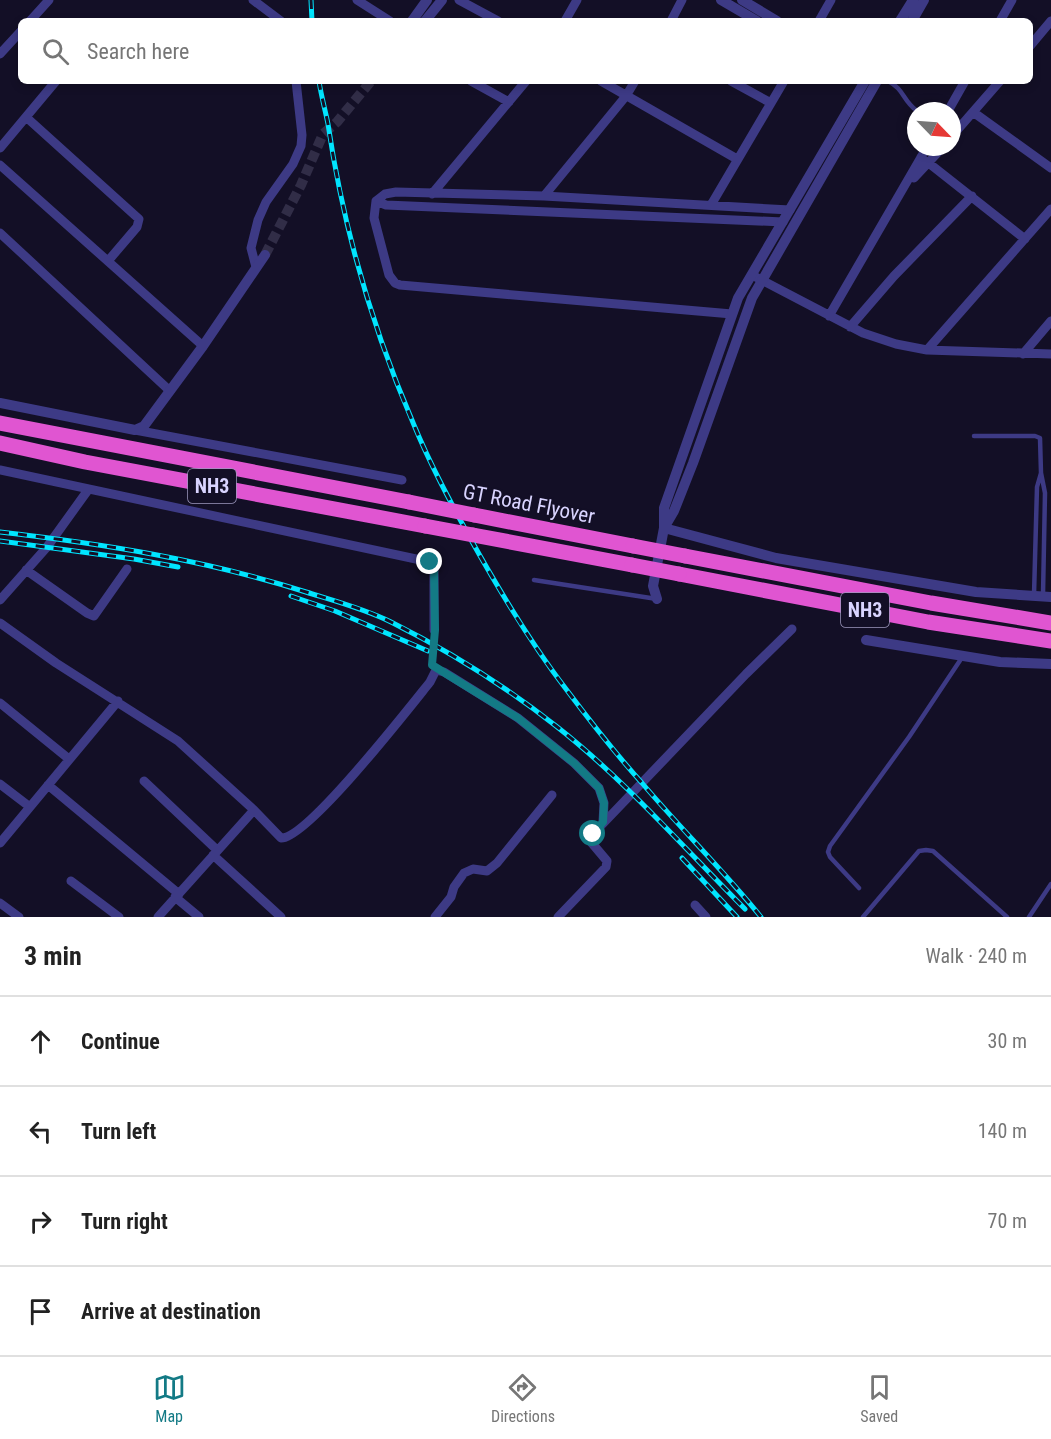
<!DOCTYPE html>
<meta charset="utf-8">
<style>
body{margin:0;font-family:"Roboto Condensed",sans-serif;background:#f2f2f2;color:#222}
.compass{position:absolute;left:907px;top:102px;width:54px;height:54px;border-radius:50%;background:#fff;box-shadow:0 3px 9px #0003;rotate:115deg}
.stop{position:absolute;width:18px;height:18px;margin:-14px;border:4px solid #137a85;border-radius:50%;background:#fff}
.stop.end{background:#137a85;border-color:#fff;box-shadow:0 2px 6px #0008}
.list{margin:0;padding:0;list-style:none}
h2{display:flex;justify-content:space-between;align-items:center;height:78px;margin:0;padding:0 24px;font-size:26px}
h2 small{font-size:20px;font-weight:400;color:#767676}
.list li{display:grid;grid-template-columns:39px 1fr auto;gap:18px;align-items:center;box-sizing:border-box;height:90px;padding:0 24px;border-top:2px solid #e0e0e0}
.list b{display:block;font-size:22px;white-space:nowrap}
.list em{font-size:20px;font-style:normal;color:#767676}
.icon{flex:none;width:33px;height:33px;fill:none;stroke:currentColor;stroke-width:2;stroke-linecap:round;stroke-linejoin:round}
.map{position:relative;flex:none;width:1051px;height:917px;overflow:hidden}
.search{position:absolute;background:#fff;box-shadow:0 3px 9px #0003;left:18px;right:18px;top:18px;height:66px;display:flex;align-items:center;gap:15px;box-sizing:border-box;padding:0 21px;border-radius:9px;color:#767676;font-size:22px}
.sheet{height:438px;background:#fff}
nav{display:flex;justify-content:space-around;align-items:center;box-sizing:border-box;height:84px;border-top:2px solid #e0e0e0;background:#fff;font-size:16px;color:#767676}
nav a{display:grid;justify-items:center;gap:3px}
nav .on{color:#137a85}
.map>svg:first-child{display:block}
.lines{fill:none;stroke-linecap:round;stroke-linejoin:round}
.tertiary-tunnel{stroke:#312d47;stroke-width:10;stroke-dasharray:10 5;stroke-linecap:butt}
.path{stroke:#2fb8b0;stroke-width:1.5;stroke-dasharray:3 4.5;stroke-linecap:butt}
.service{stroke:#3d3a85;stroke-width:4.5}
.minor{stroke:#3d3a85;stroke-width:9}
.tertiary{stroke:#3d3a85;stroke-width:10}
.trunk{stroke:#e055d1;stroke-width:15}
.rail-casing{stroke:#00e5ff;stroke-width:5}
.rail{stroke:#130f26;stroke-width:3;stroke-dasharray:9;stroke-linecap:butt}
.trunk-bridge{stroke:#e055d1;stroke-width:15}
.route{stroke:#137a85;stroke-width:8}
.labels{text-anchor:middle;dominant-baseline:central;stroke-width:4.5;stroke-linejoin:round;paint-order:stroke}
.shield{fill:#130f26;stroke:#9e99be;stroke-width:1.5}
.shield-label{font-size:20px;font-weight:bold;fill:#d9d4ff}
.street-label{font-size:21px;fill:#d9d4ff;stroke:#130f26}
</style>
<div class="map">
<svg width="1051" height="917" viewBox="0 0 1051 917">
<rect width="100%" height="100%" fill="#130f26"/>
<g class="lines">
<!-- tertiary-tunnel -->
<path class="tertiary-tunnel" d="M265,255L301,185L323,134L337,122L371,81"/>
<!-- path -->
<path class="path" d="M431,662L434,640"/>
<!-- service -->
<path class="service" d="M888,81C905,90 902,100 917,111
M974,436H1035L1040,438L1041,473L1045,493L1043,595
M534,580L657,599
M1034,595L1037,487L1041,473
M859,888L830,857L828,852L830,846L909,737L963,656
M863,917L919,851L926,850L933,851L1007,917
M1029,917L1051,884"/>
<!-- minor -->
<path class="minor" d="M253,0L281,21
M357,0L390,21
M459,0L498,21
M30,21L49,0
M565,21L577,0
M671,21L682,0
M819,21L831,0
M1000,21L1012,0
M1030,46L1051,21
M0,54L21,31
M471,81L509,102
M601,81L737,159
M731,81L771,103
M948,111L965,81
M973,112L1051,168
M26,117L139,219L137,227L108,261
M952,136L1000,81
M0,148L56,81
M921,157L1025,239
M0,165L203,346
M914,178L943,147
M432,194L526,81
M544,196L626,96L635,81
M376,201L386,205L783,222
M711,205L784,81
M0,233L170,391
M256,267L251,248L258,220L266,202L293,164L301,146L302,135L296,81
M752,275L863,333L896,344L927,350L1051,354
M732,314L400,285L395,283L389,275L374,218L376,201L385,194L396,192L544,196L790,210
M829,316L927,147
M850,327L894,276L972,196
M927,350L1051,209
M1023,354L1051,321
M135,430L402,480
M0,470L430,562L434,567V630
M26,570L87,613L94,616L127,569
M0,600L47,547L88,490
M0,623L56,663L178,741L254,810L281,838C307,839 409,708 430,682L436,670L444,672L518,718L574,763L599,788L604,803L603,822
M0,703L69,759
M144,781L217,850
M0,784L30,807
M48,785L179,894
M0,843L118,701
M213,855L281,917
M71,881L119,917
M175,897L199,917
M0,903L19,917
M695,905L706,917
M158,917L254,810
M435,917L451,897L454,887L464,873L473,869L487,871L497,863L552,795
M558,917L606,867L607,861L591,842L593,834L746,674L792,629"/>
<!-- tertiary -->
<path class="tertiary" d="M721,0L757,21
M742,0L777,21
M412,21L427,0
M425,21L442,0
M900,21L913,0
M912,21L924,0
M0,403L135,430L144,426L203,346L265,255
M664,528L674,511L693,463L752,298L877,81
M664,528V508L738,298L865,81
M657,599L653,586L664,528L776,558L976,592L1051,597
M866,640L1000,662L1051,664"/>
<!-- trunk -->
<path class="trunk" d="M0,423L409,502
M0,443L85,462L425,526
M474,515L633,546
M473,535L632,565
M685,556L931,603L1051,623
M679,574L928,622L1051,641"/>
<!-- rail casing -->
<g class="rail-casing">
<path id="rail" d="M311,0L312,21
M319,81C321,95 325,109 328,124C343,226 373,330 414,425C430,464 450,501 470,538C499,590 530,642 566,689C590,721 615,753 642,783C681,829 723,870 761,917
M0,532C104,544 206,560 306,592C335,601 365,609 391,622C449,651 505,686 556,726C625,780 683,847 745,909
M0,541L134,559L178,567
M291,596L335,611L428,651
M682,858L737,917"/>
</g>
<!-- rail -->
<use href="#rail" class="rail"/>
<!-- trunk-bridge -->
<path class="trunk-bridge" d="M409,502L474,515
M425,526L473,535
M633,546L685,556
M632,565L679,574"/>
</g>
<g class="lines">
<!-- route -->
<path class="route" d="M430,562L434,567L435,630L432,665L518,718L574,763L599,788L604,803L603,822L593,834"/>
</g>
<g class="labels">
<!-- shield labels -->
<g class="shield">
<rect x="188" y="469" width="48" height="34" rx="4.5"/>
<rect x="841" y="593" width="48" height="34" rx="4.5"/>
</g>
<g class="shield-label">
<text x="212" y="486">NH3</text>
<text x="865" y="610">NH3</text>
</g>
<!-- street labels -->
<g class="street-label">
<text transform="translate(529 504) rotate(11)">GT Road Flyover</text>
</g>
</g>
</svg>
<svg class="compass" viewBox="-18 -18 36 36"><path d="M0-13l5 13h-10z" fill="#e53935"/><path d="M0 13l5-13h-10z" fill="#767676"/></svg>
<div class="stop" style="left:593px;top:834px"></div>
<div class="stop end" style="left:430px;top:562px"></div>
<div class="search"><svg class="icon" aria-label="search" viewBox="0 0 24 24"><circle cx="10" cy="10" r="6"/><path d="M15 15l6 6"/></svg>Search here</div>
</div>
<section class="sheet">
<h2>3 min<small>Walk · 240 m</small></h2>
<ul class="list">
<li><svg class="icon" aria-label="ahead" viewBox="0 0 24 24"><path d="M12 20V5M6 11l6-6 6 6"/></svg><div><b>Continue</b></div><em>30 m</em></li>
<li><svg class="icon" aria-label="left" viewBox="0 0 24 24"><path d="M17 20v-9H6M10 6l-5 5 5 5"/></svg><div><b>Turn left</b></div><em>140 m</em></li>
<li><svg class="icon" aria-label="right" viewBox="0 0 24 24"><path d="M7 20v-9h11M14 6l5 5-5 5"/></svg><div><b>Turn right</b></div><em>70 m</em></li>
<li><svg class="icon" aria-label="arrive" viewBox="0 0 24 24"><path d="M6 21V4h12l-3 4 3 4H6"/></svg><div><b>Arrive at destination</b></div></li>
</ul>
</section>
<nav>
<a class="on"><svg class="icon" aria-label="map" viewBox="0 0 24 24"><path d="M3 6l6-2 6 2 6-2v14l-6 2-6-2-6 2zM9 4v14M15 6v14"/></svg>Map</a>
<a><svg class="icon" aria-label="directions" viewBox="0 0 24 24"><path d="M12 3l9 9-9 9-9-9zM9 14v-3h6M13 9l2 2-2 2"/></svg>Directions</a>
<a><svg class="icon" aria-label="saved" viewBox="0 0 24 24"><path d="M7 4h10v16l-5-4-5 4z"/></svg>Saved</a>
</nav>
